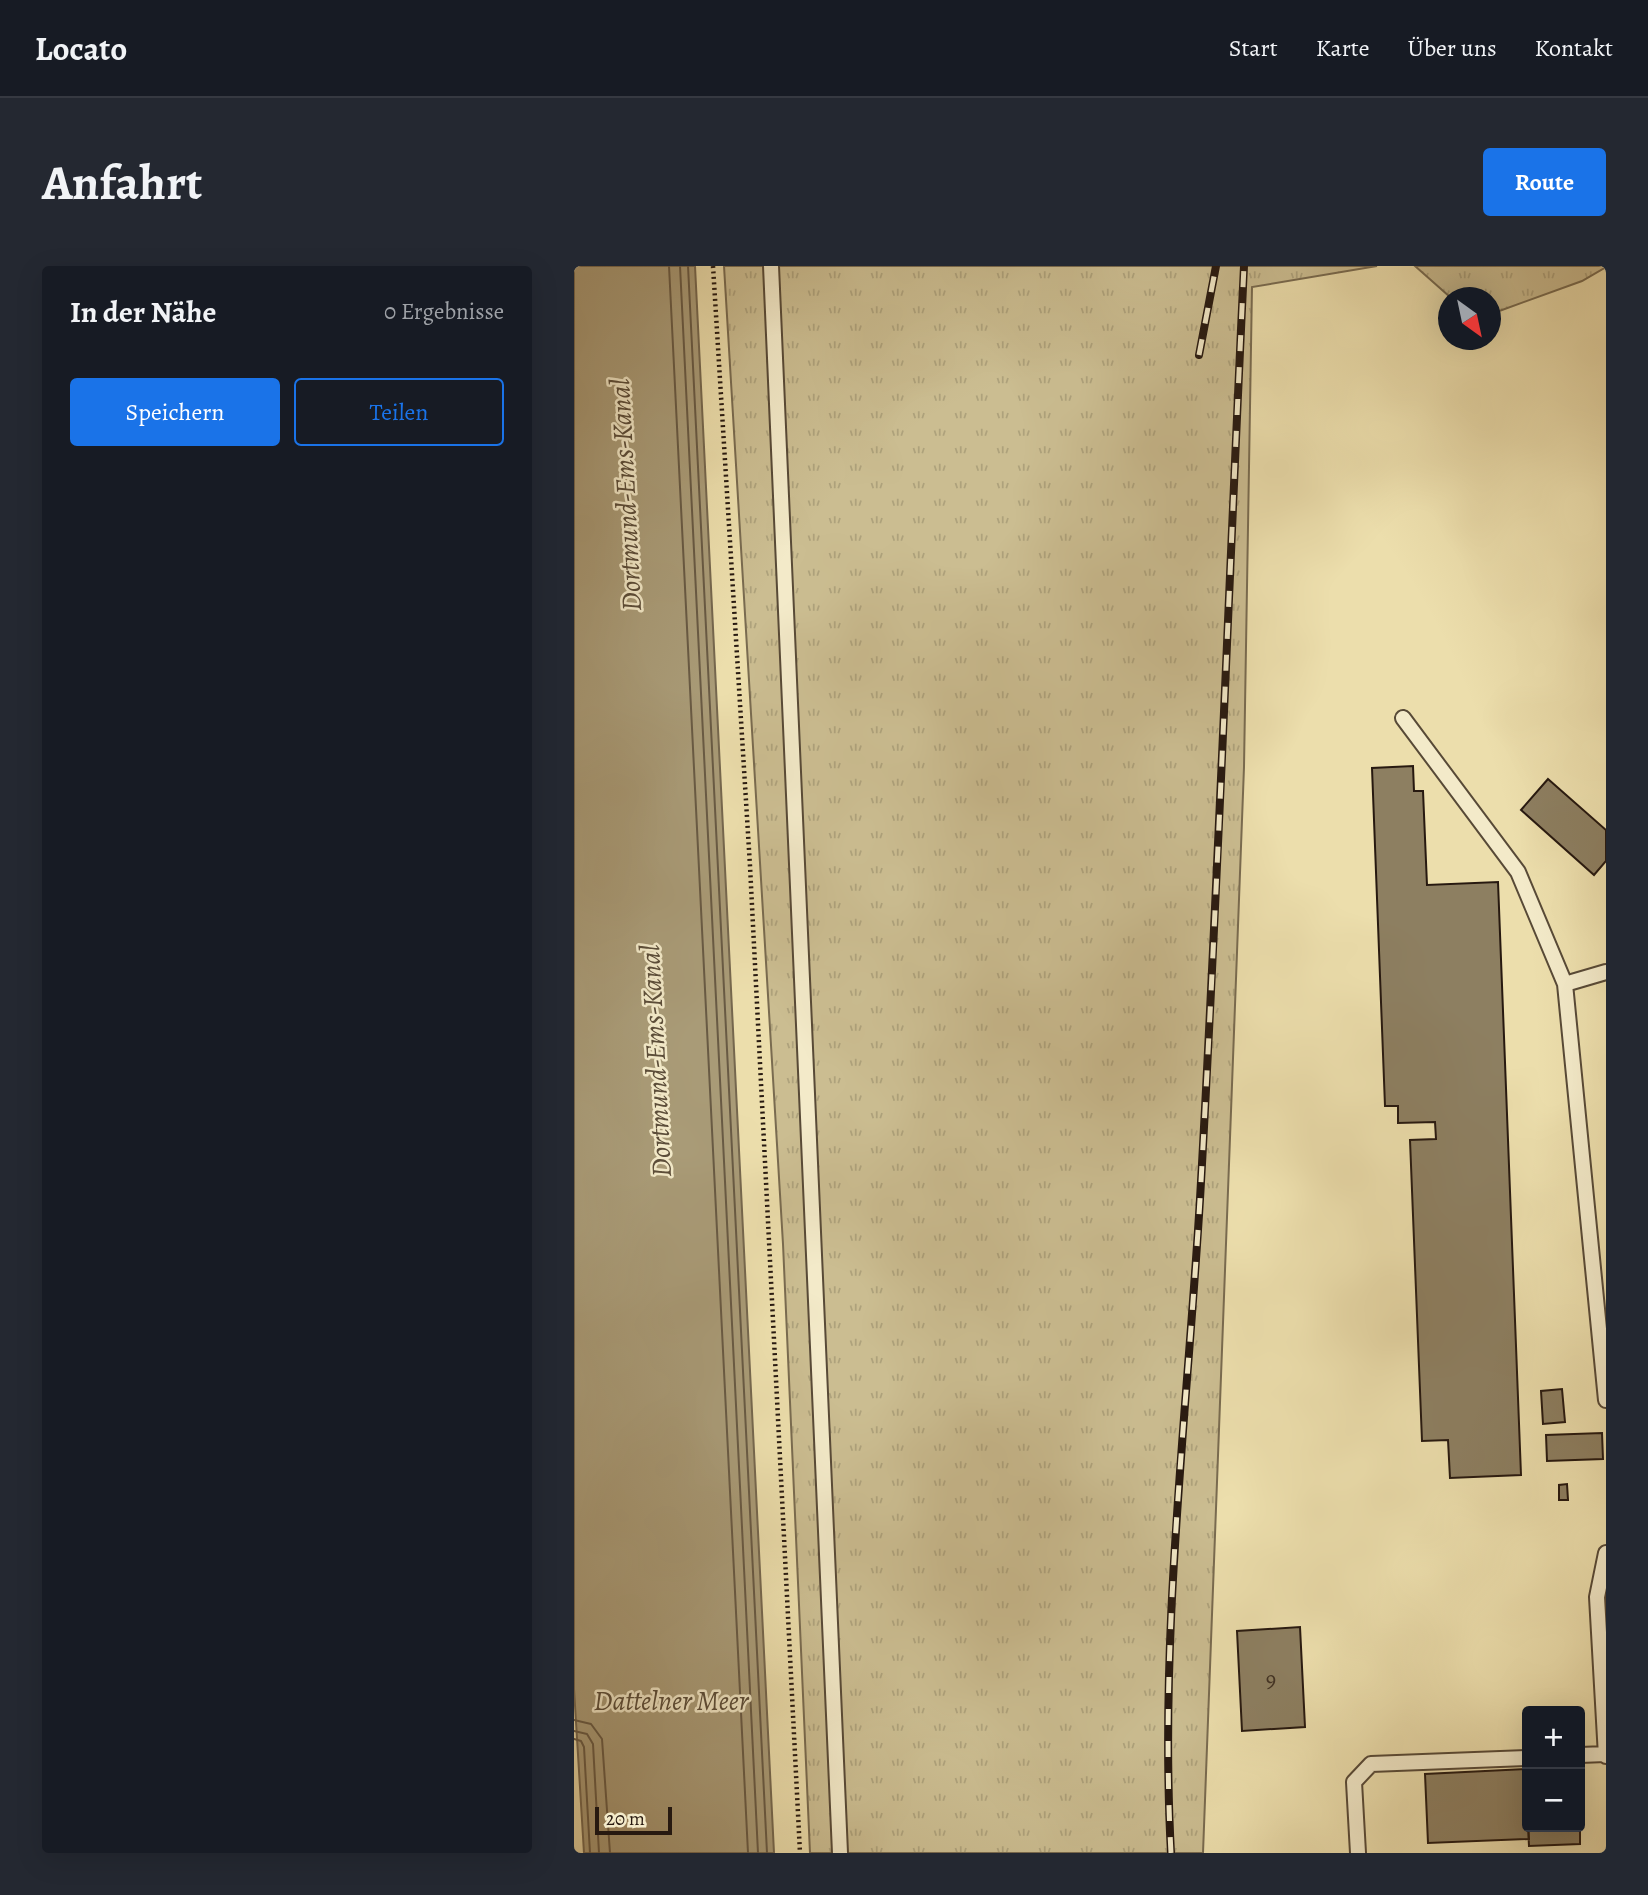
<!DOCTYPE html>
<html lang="de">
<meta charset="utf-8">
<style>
body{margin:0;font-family:Alegreya,serif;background:#242831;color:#f1f3f6}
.controls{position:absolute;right:21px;bottom:21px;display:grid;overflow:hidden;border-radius:7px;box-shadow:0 7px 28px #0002}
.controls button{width:63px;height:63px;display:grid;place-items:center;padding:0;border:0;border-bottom:2px solid #363941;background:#171b24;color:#f1f3f6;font:35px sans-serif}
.compass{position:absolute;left:864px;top:21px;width:63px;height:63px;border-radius:50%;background:#171b24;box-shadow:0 7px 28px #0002;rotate:147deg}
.scale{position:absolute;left:21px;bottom:18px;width:77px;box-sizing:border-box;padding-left:7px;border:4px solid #271910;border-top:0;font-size:19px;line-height:24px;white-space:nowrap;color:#271910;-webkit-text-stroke:5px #f3eac9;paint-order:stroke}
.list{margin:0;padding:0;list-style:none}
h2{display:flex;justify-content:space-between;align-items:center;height:91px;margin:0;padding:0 28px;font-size:30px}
h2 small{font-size:23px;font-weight:400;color:#9ea1a6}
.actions{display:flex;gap:14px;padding:21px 28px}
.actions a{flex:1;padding:16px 0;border:2px solid #1a73e8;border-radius:7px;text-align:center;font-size:24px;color:#1a73e8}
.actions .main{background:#1a73e8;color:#fff}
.map{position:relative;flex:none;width:1032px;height:1587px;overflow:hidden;border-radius:7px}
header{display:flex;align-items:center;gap:42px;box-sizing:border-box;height:98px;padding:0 35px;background:#171b24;border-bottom:2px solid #363941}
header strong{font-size:33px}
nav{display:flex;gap:38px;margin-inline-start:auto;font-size:24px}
.intro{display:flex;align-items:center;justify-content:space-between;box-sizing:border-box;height:168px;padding:0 42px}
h1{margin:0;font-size:49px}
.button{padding:18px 32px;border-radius:7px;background:#1a73e8;color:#fff;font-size:24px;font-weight:700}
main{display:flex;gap:42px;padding:0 42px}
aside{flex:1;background:#171b24;border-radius:7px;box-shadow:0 7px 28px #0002}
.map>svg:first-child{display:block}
.grass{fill:url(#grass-tufts);stroke:#796b50;stroke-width:2}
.water{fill:#a99b77;stroke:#75674e;stroke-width:2}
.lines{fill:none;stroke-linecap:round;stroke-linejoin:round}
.shore{stroke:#685a44;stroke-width:2}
.building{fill:#8d7f61;stroke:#271910;stroke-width:2}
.service-casing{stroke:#584a37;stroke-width:18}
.path{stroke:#271910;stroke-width:4.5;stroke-dasharray:2 3.5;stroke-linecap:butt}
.service{stroke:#f3eac9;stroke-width:14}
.rail-casing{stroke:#271910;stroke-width:8}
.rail{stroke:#f3eac9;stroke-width:5;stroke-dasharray:16;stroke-linecap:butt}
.labels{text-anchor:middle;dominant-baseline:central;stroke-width:5;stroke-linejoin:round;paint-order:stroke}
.number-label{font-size:23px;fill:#403224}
.water-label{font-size:28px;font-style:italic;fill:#5b4d39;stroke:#f3eac9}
</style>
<header>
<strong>Locato</strong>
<nav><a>Start</a><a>Karte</a><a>Über uns</a><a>Kontakt</a></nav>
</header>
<div class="intro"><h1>Anfahrt</h1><a class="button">Route</a></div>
<main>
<aside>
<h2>In der Nähe<small>0 Ergebnisse</small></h2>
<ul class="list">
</ul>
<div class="actions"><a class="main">Speichern</a><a>Teilen</a></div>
</aside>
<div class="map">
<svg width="1032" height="1587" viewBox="0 0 1032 1587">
<defs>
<pattern id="grass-tufts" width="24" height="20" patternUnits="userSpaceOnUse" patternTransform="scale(1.75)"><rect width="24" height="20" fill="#cbbd91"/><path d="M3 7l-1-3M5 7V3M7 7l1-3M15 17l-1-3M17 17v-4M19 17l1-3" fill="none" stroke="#aea27c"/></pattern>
</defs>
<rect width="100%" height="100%" fill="#ecdeac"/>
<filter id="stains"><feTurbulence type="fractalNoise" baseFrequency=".00286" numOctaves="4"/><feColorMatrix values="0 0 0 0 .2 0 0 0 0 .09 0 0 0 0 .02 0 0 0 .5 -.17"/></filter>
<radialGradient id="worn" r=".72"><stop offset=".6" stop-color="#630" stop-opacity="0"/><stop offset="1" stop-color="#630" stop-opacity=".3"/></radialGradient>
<!-- grass -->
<path class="grass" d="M150,0H803L678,21L670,501L629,1587H236L209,978Z
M841,0H1032V1L1008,15L917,48L916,32L876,31Z"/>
<!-- water -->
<path class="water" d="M0,0H121L200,1587H10L0,1423Z"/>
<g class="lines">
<!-- shore -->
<path class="shore" d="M95,0L174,1587
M106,0L184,1587
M114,0L193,1587
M0,1454L17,1458L28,1473L36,1587
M0,1465L13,1468L19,1478L25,1587
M0,1473L7,1475L10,1481L16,1587"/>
</g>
<!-- building -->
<path class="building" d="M839,500L840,525H849L853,619L924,616L947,1209L876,1212L874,1174L848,1175L836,874L862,873L861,856L824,857V840H811L798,502Z
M974,513L1032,564V595L1020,609L947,544Z
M988,1123L991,1156L969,1158L967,1125Z
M1028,1167L1029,1193L973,1195L972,1169Z
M993,1218L994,1234H985V1219Z
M726,1361L731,1461L668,1465L663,1365Z
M952,1503L955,1573L854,1577L851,1508Z
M954,1561H1006V1578L955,1580Z"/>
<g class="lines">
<!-- service casing -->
<g class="service-casing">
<path id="service" d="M197,0L266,1587
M829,452L944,606L991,718L1032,1134
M991,718L1032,706
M1032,1287L1023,1331L1032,1490
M1006,1489L1032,1488
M784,1587L780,1516L797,1498L953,1492"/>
</g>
<!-- path -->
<path class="path" d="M139,0L176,600L226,1587"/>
<!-- service -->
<use href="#service" class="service"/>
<!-- rail casing -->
<g class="rail-casing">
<path id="rail" d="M625,89L642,0
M597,1587C585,1370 613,1150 626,933C644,622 655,311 670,0"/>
</g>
<!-- rail -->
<use href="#rail" class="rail"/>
</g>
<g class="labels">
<!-- number labels -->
<g class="number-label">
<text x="697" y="1413">9</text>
</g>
<!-- water labels -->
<g class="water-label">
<text transform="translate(52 229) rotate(-93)">Dortmund-Ems-Kanal</text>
<text transform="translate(82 795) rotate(-93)">Dortmund-Ems-Kanal</text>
<text x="97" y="1435">Dattelner Meer</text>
</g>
</g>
<rect width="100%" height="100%" filter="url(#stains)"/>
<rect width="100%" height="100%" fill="url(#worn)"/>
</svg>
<div class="controls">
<button>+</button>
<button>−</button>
</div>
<svg class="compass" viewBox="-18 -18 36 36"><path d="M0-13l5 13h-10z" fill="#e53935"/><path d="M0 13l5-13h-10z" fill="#9ea1a6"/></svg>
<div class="scale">20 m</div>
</div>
</main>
